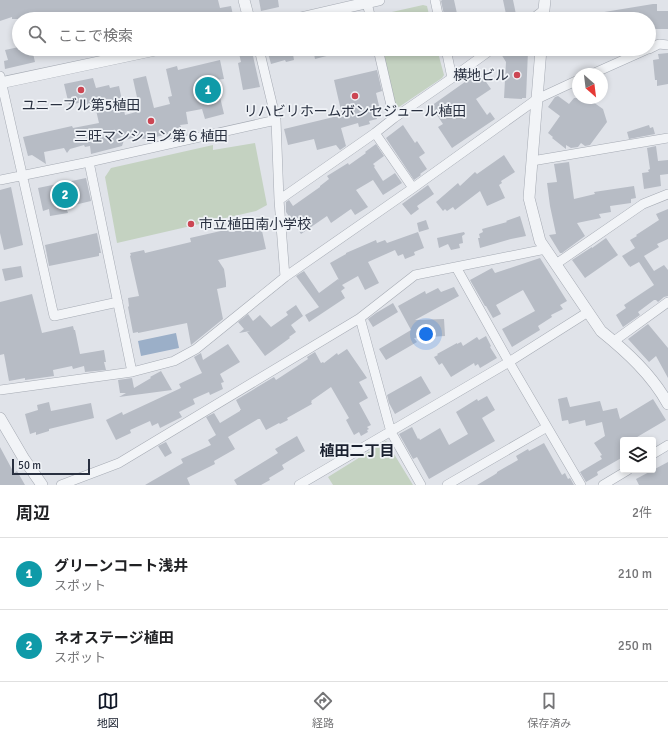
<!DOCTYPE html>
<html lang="ja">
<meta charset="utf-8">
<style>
body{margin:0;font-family:Signika,"Noto Sans JP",sans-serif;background:#f2f2f2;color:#202124}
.controls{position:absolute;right:12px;bottom:12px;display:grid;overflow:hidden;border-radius:4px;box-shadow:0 2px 6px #0003}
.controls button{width:36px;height:36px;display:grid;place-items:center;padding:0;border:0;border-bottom:1px solid #e0e0e0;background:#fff;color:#202124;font:20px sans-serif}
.compass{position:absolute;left:572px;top:68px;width:36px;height:36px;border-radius:50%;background:#fff;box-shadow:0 2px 6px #0003;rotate:152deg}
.scale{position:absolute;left:12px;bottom:10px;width:78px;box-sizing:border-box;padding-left:4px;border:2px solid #293040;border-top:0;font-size:11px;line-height:14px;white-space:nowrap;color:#293040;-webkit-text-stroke:3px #eff2f6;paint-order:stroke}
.you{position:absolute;left:426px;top:334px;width:14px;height:14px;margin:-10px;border:3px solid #fff;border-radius:50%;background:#1a73e8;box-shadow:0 0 0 6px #1a73e833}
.badge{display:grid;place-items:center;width:26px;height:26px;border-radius:50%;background:#111827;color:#fff;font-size:13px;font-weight:700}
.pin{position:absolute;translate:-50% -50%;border:2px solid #fff;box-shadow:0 1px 4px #0006}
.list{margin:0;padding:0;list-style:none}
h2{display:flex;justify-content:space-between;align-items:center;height:52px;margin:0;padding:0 16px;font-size:17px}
h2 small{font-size:13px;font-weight:400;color:#757577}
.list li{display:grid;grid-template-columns:26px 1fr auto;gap:12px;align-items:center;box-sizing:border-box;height:72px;padding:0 16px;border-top:1px solid #e0e0e0}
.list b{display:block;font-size:15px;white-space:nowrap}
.list p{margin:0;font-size:13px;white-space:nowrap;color:#757577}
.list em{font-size:13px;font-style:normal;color:#757577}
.icon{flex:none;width:22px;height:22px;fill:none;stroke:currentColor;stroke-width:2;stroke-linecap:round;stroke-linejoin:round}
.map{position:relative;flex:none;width:668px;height:485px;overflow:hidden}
.search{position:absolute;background:#fff;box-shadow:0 2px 6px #0003;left:12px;right:12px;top:12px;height:44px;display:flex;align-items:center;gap:10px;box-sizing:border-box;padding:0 14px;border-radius:22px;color:#757577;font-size:15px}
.sheet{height:196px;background:#fff}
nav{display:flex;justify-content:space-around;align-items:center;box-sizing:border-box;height:56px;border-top:1px solid #e0e0e0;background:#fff;font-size:11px;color:#757577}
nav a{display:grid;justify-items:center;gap:2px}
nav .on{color:#111827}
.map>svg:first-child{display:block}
.green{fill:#c4d2c1}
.water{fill:#9bafc8}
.building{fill:#b7bcc5}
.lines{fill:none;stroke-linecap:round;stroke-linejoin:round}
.minor-casing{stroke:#a5aab3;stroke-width:10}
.tertiary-casing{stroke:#a5aab3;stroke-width:12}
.minor{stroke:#f2f4f7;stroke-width:9}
.tertiary{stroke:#f2f4f7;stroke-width:11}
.poi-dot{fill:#cc4653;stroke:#eff2f6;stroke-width:1.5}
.labels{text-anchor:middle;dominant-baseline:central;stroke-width:3.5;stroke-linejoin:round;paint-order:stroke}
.poi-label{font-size:14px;fill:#293040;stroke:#eff2f6}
.neighbourhood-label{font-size:15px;font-weight:bold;fill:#1b2130;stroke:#eff2f6}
</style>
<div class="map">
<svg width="668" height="485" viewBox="0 0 668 485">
<rect width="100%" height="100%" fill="#e0e3e9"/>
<!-- green -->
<path class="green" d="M423,5L427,6L430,19H375L374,16Z
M382,49H437L444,75L442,78L399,107L395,106Z
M255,143L267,205L256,211L117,243L105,177L111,168L213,145V150Z
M386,441L413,485H333L328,477Z"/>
<!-- water -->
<path class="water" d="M176,333L179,348L141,356L138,341Z"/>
<!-- building -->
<path class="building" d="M0,0H218L220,8L231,6L233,15L216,19H134L133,14L110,19H74L73,16L58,19L57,14L38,18V19H12V17L0,21Z
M259,0H278L279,7L261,11Z
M442,0H454L458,18L445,19L441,1Z
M503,0H513L517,19H507Z
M653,4H657V11H668V29H649V19H592V14Z
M19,47V49H32L35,62L5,69L4,61L8,60L5,50Z
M238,49H253L254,56H253L260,87L243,90L238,63L241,62Z
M265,49H292L294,60L286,62L285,60L271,64L268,53H266Z
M313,49H341L342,52L315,59Z
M498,49H524V51H528L526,98H522V99L504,98L506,62Z
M668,53V84L657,86V80H655L653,60L659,59L658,54Z
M220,60L224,79L216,80L224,114L205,119L202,109L186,112L188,124L180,125L181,127L171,130V131L168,132L169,134L147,139L133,138L124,140L122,146L91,154L90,146L85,147L84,145L70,149L67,153L64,148L44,152L46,164L32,155L28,156L23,137L72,126L73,128L99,123L95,106L87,108L86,106H84L83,102L69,105L64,84L93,78L96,88L109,85L110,88L119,86L125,115L140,111L133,79L146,76L154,108L170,104L168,97L172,96L166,69L177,66L178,70Z
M377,70L382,91L376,93L380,110L375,112L377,119L369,121L370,124L359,127L358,123L341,128L346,146L340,150L336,145L317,150L314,139L288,145L284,129L342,115L334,80Z
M479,72L491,89L476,99L487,115L490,112L495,119L452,148L438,127L443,124L431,106Z
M558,96L569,104L574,98H596L593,102L603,109L607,122L590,145L585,146L581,143L578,147L571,148L566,145V149L552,138L553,137L548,133L560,116L548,107L555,97Z
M403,125L415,143L417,141L425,153L419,157L427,169L420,174L421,175L414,180L386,138Z
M649,125L650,128L653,127L655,134L629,139L627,132Z
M376,144L384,156L373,164L375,166L374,167L383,181L395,173L402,183L383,195L373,180L356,190L368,207L355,215L351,209L331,223L327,216L301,234L286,212V202L289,200L293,206L320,187V186L329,179L327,176L348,163L349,165L366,153L365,152Z
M656,146L658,161L668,160V174L660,175L661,186L644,189L642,173L649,172L648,170L650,169L647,148Z
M504,155L515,172L501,181L502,183L499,185L505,198L487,206L480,191L455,210L453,207L447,211L445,209L443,211L436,202L458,183L460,186L475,172L477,174Z
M569,162L574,199L595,194L594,192L634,186L636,198L631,199V203L610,206L611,212L599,214L601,218L577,223L585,236L562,253H560L549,235L556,234L550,206L547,183L557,182L554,164Z
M86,178L91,201L66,207L68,213L50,216L49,209L43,211L38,188Z
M428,185L434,194L417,206L419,209L411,215L402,204Z
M11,187L23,245L4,250L0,233V190Z
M668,209V239L657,244L659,247L644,256L654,271L664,265L668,270V296L664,297L658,302L656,300H654L638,312L640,315L623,327L616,315L626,308L624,305L654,285L639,262L630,267L629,265V266L622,256L635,248L630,240L637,236L636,235L659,220L656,214Z
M520,216L526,236L511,239L480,248L478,238H480L479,234L483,232L482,229L507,222L506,221Z
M426,220L429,229L419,232L417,223Z
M260,222L266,249L218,260L224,269L226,282V287L217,289L223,319L191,345L187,323L138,333V332L133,333L128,307L129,306L128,298L139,296L130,256L131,255L130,253L144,250L145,253L191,242L190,238Z
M418,232L424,248L414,252L415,255L405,259L403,254L398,256L395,250L368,262L379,283L365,290L358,276L342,285L345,288L341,291L345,298L309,322L305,315L319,307L296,276L304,271L319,293L338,279L339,280L330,263L346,254V253L376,240L377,243L385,240L387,243Z
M464,232L465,234L462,236L463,243L459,244L460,248L451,250L448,244L439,248L437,238Z
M97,233L101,253H99V256L49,266L45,245Z
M606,238L618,255L585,278L572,260L592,247V248Z
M540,258L567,301L560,305L563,309L551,315L552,317L538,326L540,330L512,347L502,329L535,311L523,290L496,305L501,314L493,318L486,306H485L470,280L492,268L495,273Z
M21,266L23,277L5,281L2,269Z
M454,287L459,296L415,320L444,319L445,336L414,338L417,342L386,360L379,349L411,330L398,306L425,291L426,294L438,288L441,292Z
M32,294L42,333L73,326L74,330H75L80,354L104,350L106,362H104L106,370L85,372L84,366L73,369L72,366L53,370L54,376L25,380V378L9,381L4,354L0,355V302Z
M393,303L398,312L373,327L368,319L376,313Z
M296,305L303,316L291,325L296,332L289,337L290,338L265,356L247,332L250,331L239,333L244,329L238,322L248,314L253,321L260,315L271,327L288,315L286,312Z
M648,324L668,348V378L656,356L649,362L628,339Z
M486,336L491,346L490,347L497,358L480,368L478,364L475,366L474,363L451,377L442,363L439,365L434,357L438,355L437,354L457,343V344L461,342L463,346L477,337L479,340Z
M228,344L240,362L220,374L224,382L221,383L223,389L210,395L209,392L193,399L195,404L179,412L182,417L160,428L158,423L152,426L150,421L130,430L131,433L116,440L106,420L122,412L123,415L181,388L179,384L202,373L194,357L201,353L203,360Z
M347,349L367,378L359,382L368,398L359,403L371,425L367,427L369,429L367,430L368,432L361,436L359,432L354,435L346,420L349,418L331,387L311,401H312L311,402L312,404L287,418L288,420L280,424L279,423L266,430L260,419H258L228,437L235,449L214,461L215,464L187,478L190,485H145L183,463L181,459L211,445L208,440L216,435L206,417L214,413L220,423L240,411V410H241L236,400L274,377L276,380L308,359L307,357L315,352L321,363L323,362L324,363L337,353L338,355Z
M161,371L172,390L119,397L126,393H120L118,380L132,378L134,388L151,378L150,377Z
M421,376L431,393L395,414L389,403L387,395Z
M487,396L495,410L482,418L495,441L429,479L417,457L413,459L399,434L412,427L418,439L419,438L420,440L440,428L449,445L468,434L456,412L477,399L478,401Z
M567,397L570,407L600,401L603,411L617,408L620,419L653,399L666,420L632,440H623V457L597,472L598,475L586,482L580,472L602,459L600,456L602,455L594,443L605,436L602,422L586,426L585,420L569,424L568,420L562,421L558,399Z
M49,402L51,411L91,403L94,418L49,429V431L36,435V432L30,434L25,414L38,410L37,405Z
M297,436L305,451L282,465L284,469L269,478L270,480L261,485H237L234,480L278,453L275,449Z
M166,442L172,453L165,457L158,446Z
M544,443L562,475L565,473L568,479L570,478L574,485H477L494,475L497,473V472L518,460L516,456L528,449L529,451Z
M0,447L14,473L17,471L25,485H0Z
M668,462V485H639L636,479Z"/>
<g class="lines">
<!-- minor casing -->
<g class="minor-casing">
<path id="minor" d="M435,0L439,19
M367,3L371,19
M532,19L544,10
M259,49L276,120L279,200L285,277
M378,49L394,118
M446,49L452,78
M649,49L659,44L668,45
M592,74L648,49
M0,76L54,316L118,302
M375,133L413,188
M532,161L668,138
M89,162L132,372
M0,180L89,162L276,120
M279,200L375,133L394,118L452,78L492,49
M556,264L643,204L668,194
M456,267L509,362L581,485
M360,318L391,432L421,485
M614,341L668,302
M0,390L132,372L174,361L196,349L285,277L413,188L537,99L578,80
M653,454L668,445
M61,485L119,463L360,318L415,275L546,249
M299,485L509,362L588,312
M447,485L547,427
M603,485L628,470"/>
</g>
<!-- tertiary casing -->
<g class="tertiary-casing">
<path id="tertiary" d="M244,0L249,19
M296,19L379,0
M543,19L545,0
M541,49L529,198L540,241L601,331C627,352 652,375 668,404
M0,83L160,49
M0,418L24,459L42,485"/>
</g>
<!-- minor -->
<use href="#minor" class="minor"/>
<!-- tertiary -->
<use href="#tertiary" class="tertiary"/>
</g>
<!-- markers -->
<g class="poi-dot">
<circle cx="517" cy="75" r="4"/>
<circle cx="81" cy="90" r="4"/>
<circle cx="355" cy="96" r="4"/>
<circle cx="151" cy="121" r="4"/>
<circle cx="191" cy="224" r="4"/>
</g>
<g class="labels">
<!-- poi labels -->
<g class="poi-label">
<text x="509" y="75" text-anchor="end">横地ビル</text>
<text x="81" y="105">ユニーブル第5植田</text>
<text x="355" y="111">リハビリホームボンセジュール植田</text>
<text x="151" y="136">三旺マンション第６植田</text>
<text x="199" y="224" text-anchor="start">市立植田南小学校</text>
</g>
<!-- neighbourhood labels -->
<g class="neighbourhood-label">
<text x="357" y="451">植田二丁目</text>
</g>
</g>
</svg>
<div class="controls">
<button><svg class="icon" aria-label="layers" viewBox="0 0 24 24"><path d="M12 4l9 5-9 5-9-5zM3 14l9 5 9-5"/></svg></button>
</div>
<svg class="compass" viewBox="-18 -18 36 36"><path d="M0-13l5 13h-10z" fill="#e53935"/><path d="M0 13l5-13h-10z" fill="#757577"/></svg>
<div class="scale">50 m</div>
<div class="you"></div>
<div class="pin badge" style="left:208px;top:90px;background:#0f9aa8">1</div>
<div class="pin badge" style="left:65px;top:195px;background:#0f9aa8">2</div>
<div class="search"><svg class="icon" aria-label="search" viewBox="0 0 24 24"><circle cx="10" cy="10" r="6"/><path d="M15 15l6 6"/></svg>ここで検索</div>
</div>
<section class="sheet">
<h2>周辺<small>2件</small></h2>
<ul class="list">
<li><span class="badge" style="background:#0f9aa8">1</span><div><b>グリーンコート浅井</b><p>スポット</p></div><em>210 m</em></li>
<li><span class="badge" style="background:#0f9aa8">2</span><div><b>ネオステージ植田</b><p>スポット</p></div><em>250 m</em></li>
</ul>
</section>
<nav>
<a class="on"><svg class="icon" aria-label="map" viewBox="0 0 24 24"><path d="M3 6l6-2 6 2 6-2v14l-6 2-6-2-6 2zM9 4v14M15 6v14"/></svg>地図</a>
<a><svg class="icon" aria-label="directions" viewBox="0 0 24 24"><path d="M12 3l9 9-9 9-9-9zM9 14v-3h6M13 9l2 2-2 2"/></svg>経路</a>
<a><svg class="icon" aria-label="saved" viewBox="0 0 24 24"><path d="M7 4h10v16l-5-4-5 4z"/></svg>保存済み</a>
</nav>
